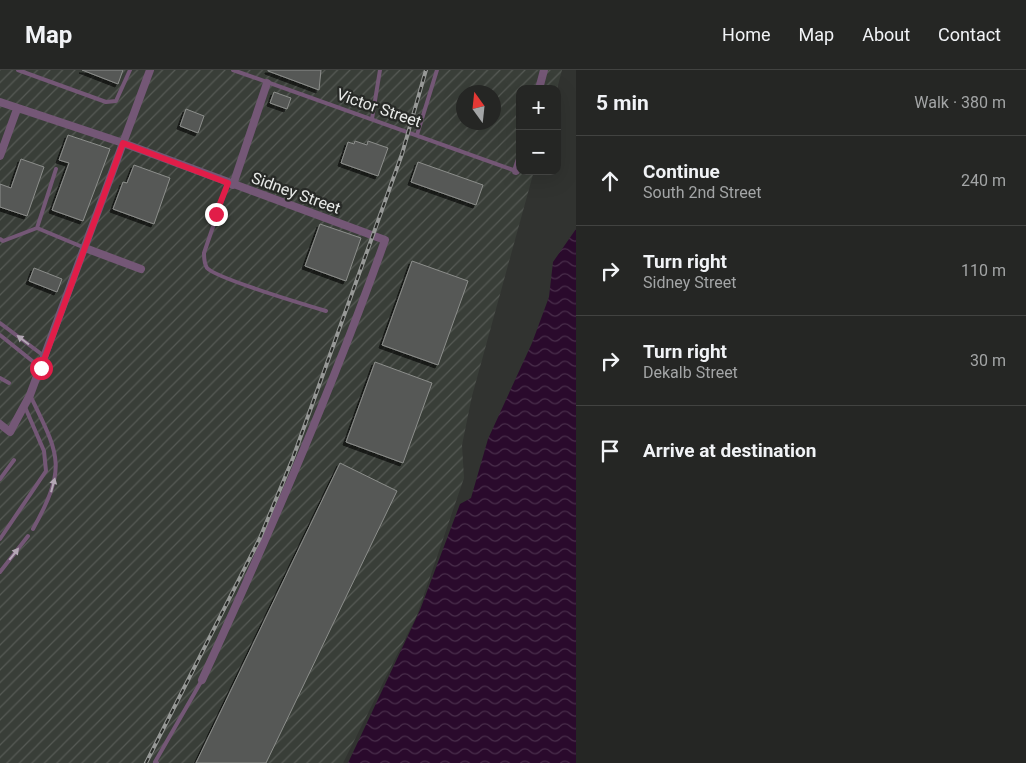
<!DOCTYPE html>
<meta charset="utf-8">
<style>
body{margin:0;font-family:Roboto,sans-serif;background:#313231;color:#f1f3f6}
.controls{position:absolute;right:15px;top:15px;display:grid;overflow:hidden;border-radius:10px;box-shadow:0 5px 20px #0002}
.controls button{width:45px;height:45px;display:grid;place-items:center;padding:0;border:0;border-bottom:1px solid #424341;background:#252624;color:#f1f3f6;font:25px sans-serif}
.compass{position:absolute;left:456px;top:15px;width:45px;height:45px;border-radius:50%;background:#252624;box-shadow:0 5px 20px #0002;rotate:345deg}
.stop{position:absolute;width:15px;height:15px;margin:-11px;border:4px solid #e11d48;border-radius:50%;background:#fff}
.stop.end{background:#e11d48;border-color:#fff;box-shadow:0 1px 5px #0008}
.list{margin:0;padding:0;list-style:none}
h2{display:flex;justify-content:space-between;align-items:center;height:65px;margin:0;padding:0 20px;font-size:21px}
h2 small{font-size:16px;font-weight:400;color:#a3a5a6}
.list li{display:grid;grid-template-columns:32px 1fr auto;gap:15px;align-items:center;box-sizing:border-box;height:90px;padding:0 20px;border-top:1px solid #424341}
.list b{display:block;font-size:19px;white-space:nowrap}
.list p{margin:0;font-size:16px;white-space:nowrap;color:#a3a5a6}
.list em{font-size:16px;font-style:normal;color:#a3a5a6}
.icon{flex:none;width:28px;height:28px;fill:none;stroke:currentColor;stroke-width:2;stroke-linecap:round;stroke-linejoin:round}
.map{position:relative;flex:none;width:576px;height:693px;overflow:hidden}
header{display:flex;align-items:center;gap:30px;box-sizing:border-box;height:70px;padding:0 25px;background:#252624;border-bottom:1px solid #424341}
header strong{font-size:24px}
nav{display:flex;gap:28px;margin-inline-start:auto;font-size:18px}
main{display:flex}
aside{flex:1;background:#252624}
.map>svg:first-child{display:block}
.industrial{fill:url(#industrial-furrows);fill-rule:evenodd}
.water{fill:url(#water-waves)}
.building{fill:#565856;stroke:#8c8e8b;filter:url(#shadow)}
.lines{fill:none;stroke-linecap:round;stroke-linejoin:round}
.lane{stroke:#745776;stroke-width:4}
.street{stroke:#745776;stroke-width:8}
.rail-casing{stroke:#979997;stroke-width:4}
.rail{stroke:#272926;stroke-width:2;stroke-dasharray:5.5;stroke-linecap:butt}
.oneway{fill:#b4a8b5}
.route{stroke:#e11d48;stroke-width:6}
.labels{text-anchor:middle;dominant-baseline:central;stroke-width:4.5;stroke-linejoin:round;paint-order:stroke}
.street-label{font-size:16px;fill:#e8eae8;stroke:#272926}
</style>
<header>
<strong>Map</strong>
<nav><a>Home</a><a>Map</a><a>About</a><a>Contact</a></nav>
</header>
<main>
<div class="map">
<svg width="576" height="693" viewBox="0 0 576 693">
<defs>
<pattern id="industrial-furrows" width="10" height="10" patternUnits="userSpaceOnUse" patternTransform="scale(1.25)"><rect width="10" height="10" fill="#393e38"/><path d="M-1 1l2-2M0 10L10 0M9 11l2-2" fill="none" stroke="#565a55"/></pattern>
<pattern id="water-waves" width="16" height="10" patternUnits="userSpaceOnUse" patternTransform="scale(1.25)"><rect width="16" height="10" fill="#2a0a2c"/><path d="M0 5q4-4 8 0t8 0" fill="none" stroke="#492e4b"/></pattern>
<filter id="shadow"><feDropShadow dx="-3" dy="3" stdDeviation="0" flood-color="#0009"/></filter>
</defs>
<rect width="100%" height="100%" fill="#313330"/>
<!-- industrial -->
<path class="industrial" d="M0,0H562L557,19H520V101H534L472,326L462,375L464,408L417,545L343,693H0ZM463,22H493V52H463Z"/>
<!-- water -->
<path class="water" d="M576,159V693H348L420,540L460,434L471,428L488,369L532,273L549,227L553,192Z"/>
<!-- building -->
<path class="building" d="M82,0H123L118,14Z
M268,0H321L319,20L268,1Z
M274,22L291,28L287,39L270,33Z
M186,39L204,46L198,63L180,56Z
M68,65L110,79L83,151L52,140L69,93L59,90Z
M355,71L367,75L368,71L388,78L378,106L341,93L348,72L354,74Z
M21,89L44,97L27,146L0,137V114L11,118Z
M418,92L483,115L476,135L411,112Z
M134,95L170,108L154,154L113,139L123,112L127,113Z
M320,154L361,168L346,211L305,196Z
M412,191L468,211L438,295L382,275Z
M34,198L62,209L57,222L29,211Z
M375,292L432,313L403,393L346,372Z
M340,393L397,421L266,693H196Z"/>
<g class="lines">
<!-- lane -->
<path class="lane" d="M18,0L106,32L116,31L130,0
M233,0L516,101
M372,49L380,0
M417,65L437,0
M228,113L204,183C204,189 204,193 207,198C216,208 306,235 326,241
M37,158L85,178
M0,169L3,171L37,158L56,99
M0,253L44,286
M0,265L41,298
M0,308L9,313
M30,325C59,385 68,396 33,459
M0,409L14,390
M0,469L46,401L44,381L25,337
M0,502L28,466
M157,693L155,692L202,610"/>
<!-- street -->
<path class="street" d="M539,19L544,0
M0,32L123,73L385,170C332,320 269,465 202,610
M0,86L17,39
M516,101L520,89
M233,115L267,13
M85,178L141,199
M0,354L10,362L30,325L150,0"/>
<!-- rail casing -->
<g class="rail-casing">
<path id="rail" d="M146,693L260,468L293,388L402,84L426,0"/>
</g>
<!-- rail -->
<use href="#rail" class="rail"/>
</g>
<!-- one-way arrows -->
<defs><path id="oneway-solid" d="M-6-.8H1V-3.2L6.5 0L1 3.2V.8H-6Z" transform="scale(1.25)"/></defs>
<g class="oneway">
<use href="#oneway-solid" transform="translate(23 270) rotate(-143)"/>
<use href="#oneway-solid" transform="translate(53 415) rotate(-75)"/>
<use href="#oneway-solid" transform="translate(14 484) rotate(-52)"/>
</g>
<g class="lines">
<!-- route -->
<path class="route" d="M41,298L123,73L228,113L216,144"/>
</g>
<g class="labels">
<!-- street labels -->
<g class="street-label">
<text transform="translate(379 38) rotate(19)">Victor Street</text>
<text transform="translate(296 123) rotate(20)">Sidney Street</text>
</g>
</g>
</svg>
<div class="controls">
<button>+</button>
<button>−</button>
</div>
<svg class="compass" viewBox="-18 -18 36 36"><path d="M0-13l5 13h-10z" fill="#e53935"/><path d="M0 13l5-13h-10z" fill="#a3a5a6"/></svg>
<div class="stop" style="left:41px;top:298px"></div>
<div class="stop end" style="left:216px;top:144px"></div>
</div>
<aside>
<h2>5 min<small>Walk · 380 m</small></h2>
<ul class="list">
<li><svg class="icon" aria-label="ahead" viewBox="0 0 24 24"><path d="M12 20V5M6 11l6-6 6 6"/></svg><div><b>Continue</b><p>South 2nd Street</p></div><em>240 m</em></li>
<li><svg class="icon" aria-label="right" viewBox="0 0 24 24"><path d="M7 20v-9h11M14 6l5 5-5 5"/></svg><div><b>Turn right</b><p>Sidney Street</p></div><em>110 m</em></li>
<li><svg class="icon" aria-label="right" viewBox="0 0 24 24"><path d="M7 20v-9h11M14 6l5 5-5 5"/></svg><div><b>Turn right</b><p>Dekalb Street</p></div><em>30 m</em></li>
<li><svg class="icon" aria-label="arrive" viewBox="0 0 24 24"><path d="M6 21V4h12l-3 4 3 4H6"/></svg><div><b>Arrive at destination</b></div></li>
</ul>
</aside>
</main>
